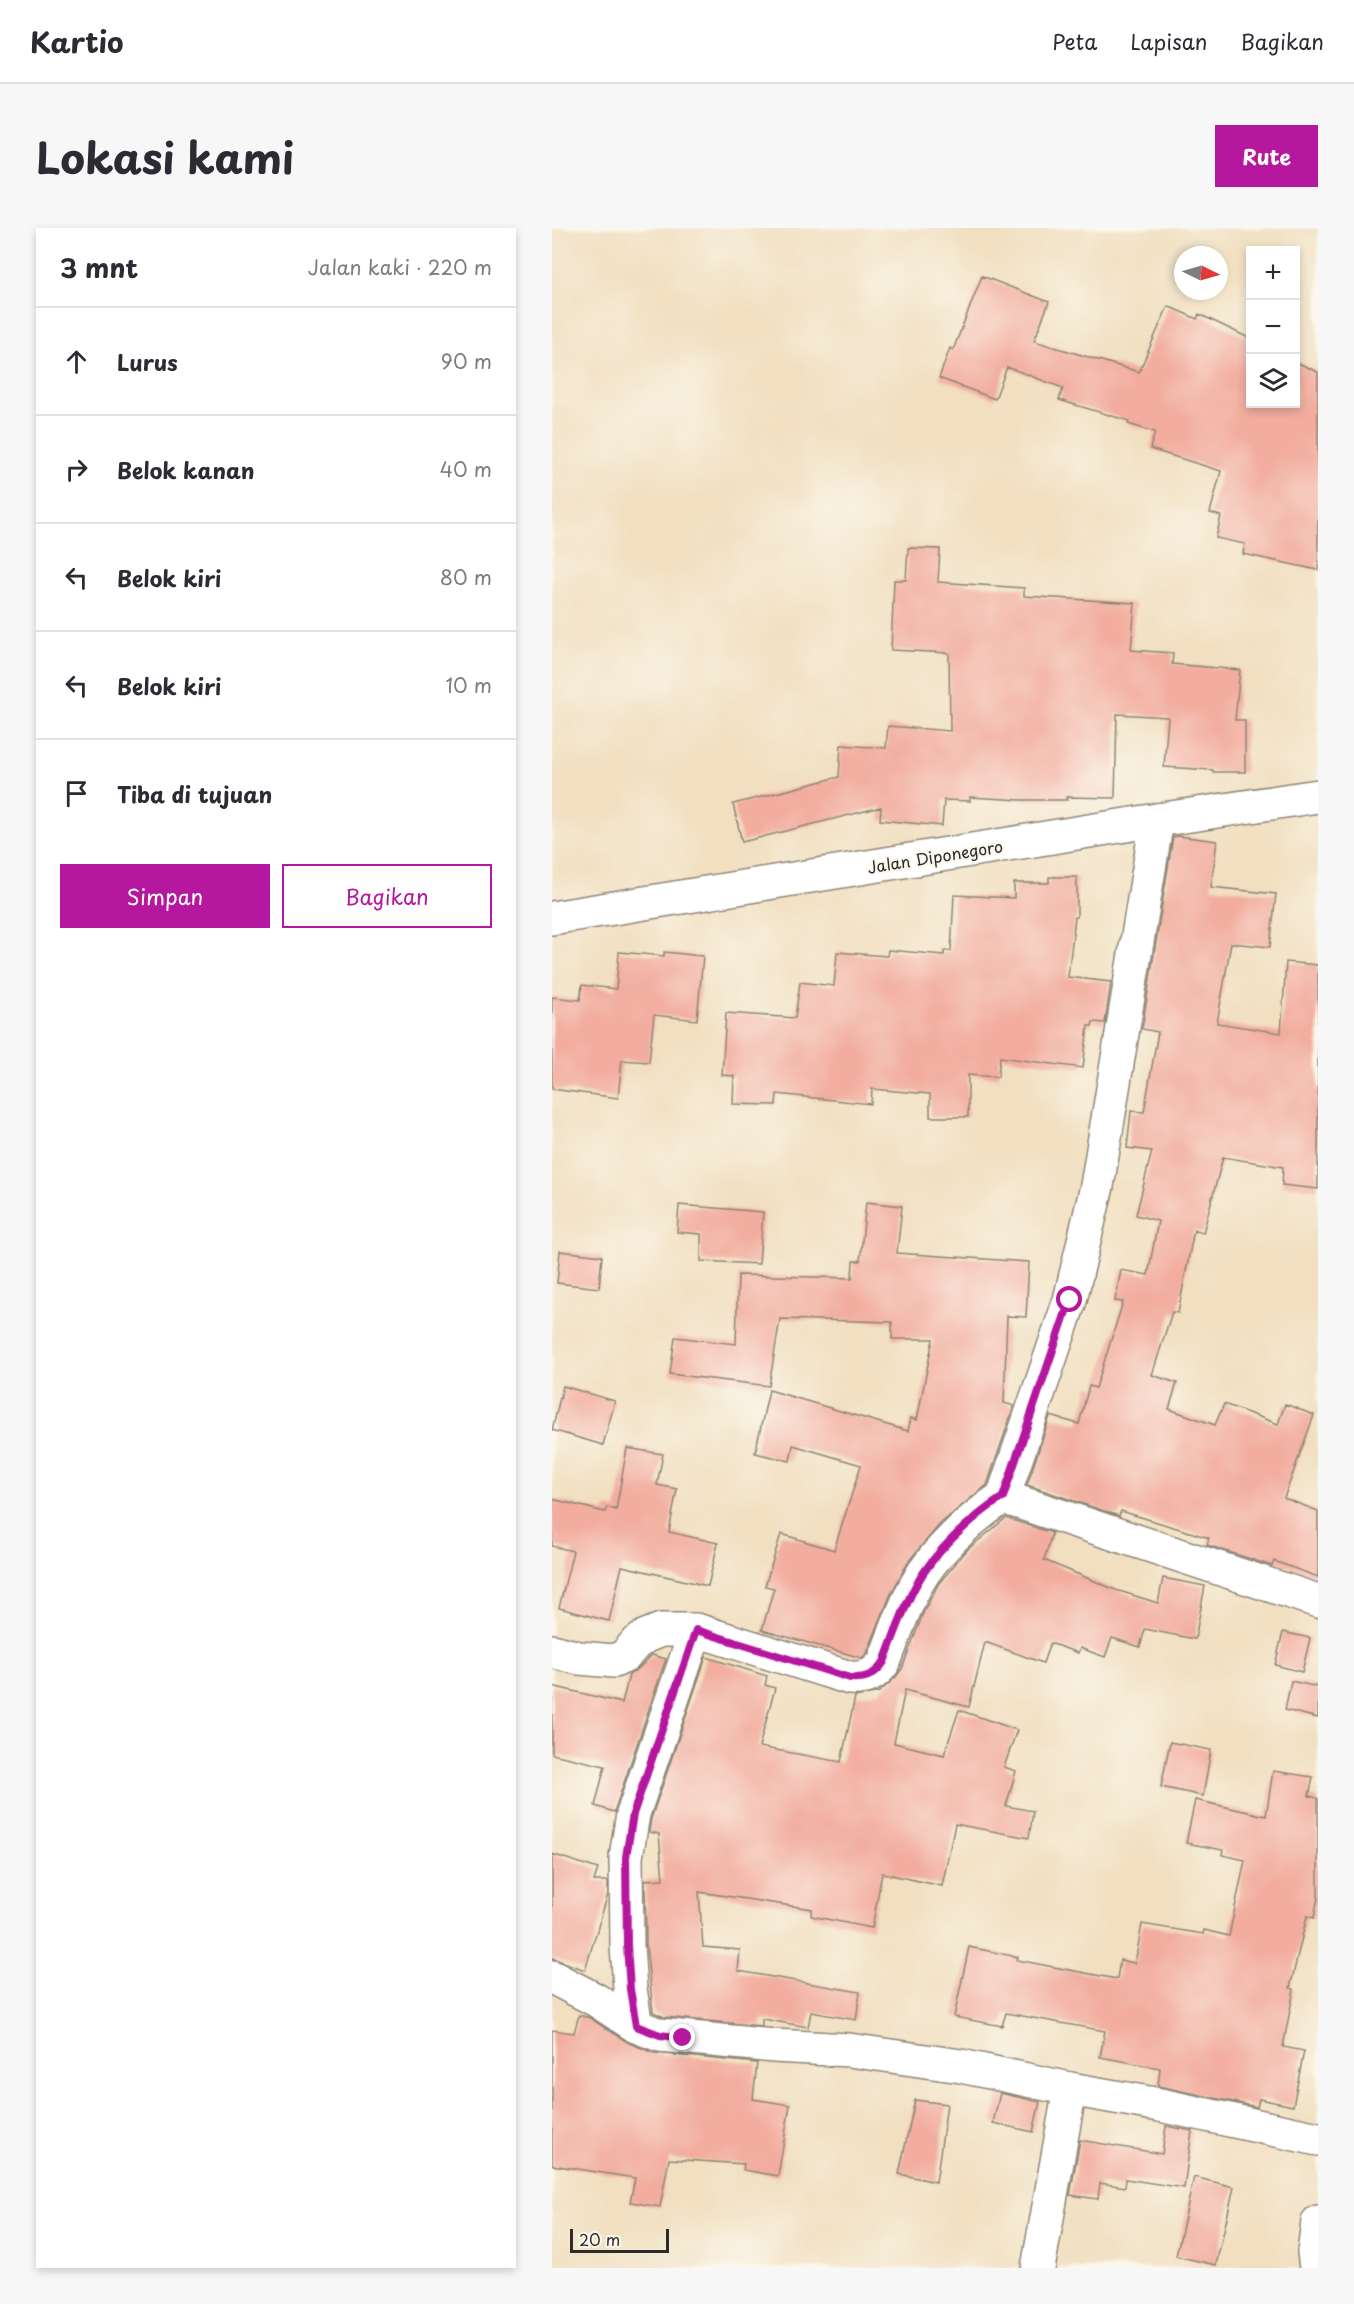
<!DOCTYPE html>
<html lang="id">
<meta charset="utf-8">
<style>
body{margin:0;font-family:"Playpen Sans",sans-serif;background:#f7f7f7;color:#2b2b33}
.controls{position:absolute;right:18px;top:18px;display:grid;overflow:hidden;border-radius:0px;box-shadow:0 3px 9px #0003}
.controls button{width:54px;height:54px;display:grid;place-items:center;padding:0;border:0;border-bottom:2px solid #e1e1e2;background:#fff;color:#2b2b33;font:30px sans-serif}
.compass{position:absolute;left:622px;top:18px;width:54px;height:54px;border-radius:50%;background:#fff;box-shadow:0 3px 9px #0003;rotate:95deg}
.scale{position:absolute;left:18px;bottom:15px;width:99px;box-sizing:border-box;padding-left:6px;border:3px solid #2b2b2b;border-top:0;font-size:16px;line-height:21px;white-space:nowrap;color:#2b2b2b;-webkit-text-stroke:4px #fbf7ec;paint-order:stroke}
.stop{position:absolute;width:18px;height:18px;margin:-14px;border:4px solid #b5179e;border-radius:50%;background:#fff}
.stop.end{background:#b5179e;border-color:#fff;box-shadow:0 2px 6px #0008}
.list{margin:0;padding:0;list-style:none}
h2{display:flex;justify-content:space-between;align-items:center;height:78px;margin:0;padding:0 24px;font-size:26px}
h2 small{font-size:20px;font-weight:400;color:#7c7c81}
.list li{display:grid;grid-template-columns:39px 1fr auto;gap:18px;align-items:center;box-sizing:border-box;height:108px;padding:0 24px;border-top:2px solid #e1e1e2}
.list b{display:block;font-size:22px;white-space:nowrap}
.list em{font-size:20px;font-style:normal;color:#7c7c81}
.actions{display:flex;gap:12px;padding:18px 24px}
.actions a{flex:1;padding:14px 0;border:2px solid #b5179e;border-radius:0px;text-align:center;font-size:21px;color:#b5179e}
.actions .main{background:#b5179e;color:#fff}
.icon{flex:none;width:33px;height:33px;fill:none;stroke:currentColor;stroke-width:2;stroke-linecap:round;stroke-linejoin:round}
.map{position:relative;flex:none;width:766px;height:2040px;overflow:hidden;border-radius:0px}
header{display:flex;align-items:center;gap:36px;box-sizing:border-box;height:84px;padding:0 30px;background:#fff;border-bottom:2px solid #e1e1e2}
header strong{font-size:28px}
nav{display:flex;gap:33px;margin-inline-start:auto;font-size:21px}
.intro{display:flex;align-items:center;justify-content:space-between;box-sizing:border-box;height:144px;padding:0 36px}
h1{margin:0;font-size:42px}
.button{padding:15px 27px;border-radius:0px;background:#b5179e;color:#fff;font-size:21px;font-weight:700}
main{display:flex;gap:36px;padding:0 36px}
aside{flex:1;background:#fff;border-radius:0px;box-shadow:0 3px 9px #0003}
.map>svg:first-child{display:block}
.building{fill:#f2ad9f}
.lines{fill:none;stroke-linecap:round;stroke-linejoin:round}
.minor-casing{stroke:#8e8576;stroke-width:36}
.major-casing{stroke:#8e8576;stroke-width:36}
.minor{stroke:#fff;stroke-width:33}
.major{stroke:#fff;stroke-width:33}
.route{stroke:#b5179e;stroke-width:8}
.labels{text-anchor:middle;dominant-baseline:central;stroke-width:4.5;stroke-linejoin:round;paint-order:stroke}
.street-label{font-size:16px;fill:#2b2b2b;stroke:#fbf7ec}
</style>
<header>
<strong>Kartio</strong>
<nav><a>Peta</a><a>Lapisan</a><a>Bagikan</a></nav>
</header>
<div class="intro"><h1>Lokasi kami</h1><a class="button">Rute</a></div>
<main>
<aside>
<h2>3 mnt<small>Jalan kaki · 220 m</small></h2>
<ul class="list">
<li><svg class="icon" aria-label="ahead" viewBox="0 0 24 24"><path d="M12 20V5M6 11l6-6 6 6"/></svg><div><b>Lurus</b></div><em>90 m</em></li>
<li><svg class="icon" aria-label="right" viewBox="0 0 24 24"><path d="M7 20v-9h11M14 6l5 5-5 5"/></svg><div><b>Belok kanan</b></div><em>40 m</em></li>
<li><svg class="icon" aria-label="left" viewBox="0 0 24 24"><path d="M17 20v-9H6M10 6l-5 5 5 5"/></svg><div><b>Belok kiri</b></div><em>80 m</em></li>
<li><svg class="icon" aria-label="left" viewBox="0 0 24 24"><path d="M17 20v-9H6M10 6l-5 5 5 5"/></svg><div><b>Belok kiri</b></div><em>10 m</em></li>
<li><svg class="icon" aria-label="arrive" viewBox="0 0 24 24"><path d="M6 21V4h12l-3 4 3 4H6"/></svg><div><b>Tiba di tujuan</b></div></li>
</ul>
<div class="actions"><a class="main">Simpan</a><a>Bagikan</a></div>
</aside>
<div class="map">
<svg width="766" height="2040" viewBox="0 0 766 2040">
<rect width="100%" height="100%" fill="#fbf7ec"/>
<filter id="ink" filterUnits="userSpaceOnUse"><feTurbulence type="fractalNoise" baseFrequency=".0167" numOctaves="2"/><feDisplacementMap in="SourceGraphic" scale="12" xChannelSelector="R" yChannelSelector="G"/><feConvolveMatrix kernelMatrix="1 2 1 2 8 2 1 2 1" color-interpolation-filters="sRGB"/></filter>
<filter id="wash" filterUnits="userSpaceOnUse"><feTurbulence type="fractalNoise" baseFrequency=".008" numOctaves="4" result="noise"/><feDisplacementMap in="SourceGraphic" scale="24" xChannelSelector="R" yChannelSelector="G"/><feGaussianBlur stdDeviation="1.35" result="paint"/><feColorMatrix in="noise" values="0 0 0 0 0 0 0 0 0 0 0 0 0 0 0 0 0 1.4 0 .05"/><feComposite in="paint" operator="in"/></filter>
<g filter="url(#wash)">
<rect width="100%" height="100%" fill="#f1dfc0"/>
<g id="blocks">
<!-- building -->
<path class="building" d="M430,48L497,74L482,113L587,144L616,78L645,91L647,86L699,111V176H744V134L766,144V342L691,326L693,316L664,310L669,288L658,285L669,243L598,221L603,204L576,196L577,193L507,172L511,160L455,139L443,171L387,150L398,120L401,122Z
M356,320L388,321L386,354L472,360V368L583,375L579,422L621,425L620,436L688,442L683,492H693V544H661V542L612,539L616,489L565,486L563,570L514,569L515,572H470L418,569V573L392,572L390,598L328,592L329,579L190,614L181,576L287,549L289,517L334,520L336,498L398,503L397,425L339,422L342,352H354Z
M626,608L665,613L659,659L724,666L718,719L679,715L665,795L729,805L734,734L766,737V961L730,957L731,939L671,929L651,1005L642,1002L626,1085L620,1084L600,1147L625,1155L617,1181L663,1197L672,1176L726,1196L733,1176L762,1187L732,1270L766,1283V1349L722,1333L720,1338L655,1317L657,1310L569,1283L567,1288L475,1257L498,1188L527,1196L537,1158L544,1160L571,1074L563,1073L569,1042L596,1047L606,993L584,987L600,923L575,920L579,883L592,884L606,804L590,801L621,609Z
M497,649H525V689H523L516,749L559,754L553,795L541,794L540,798H536L531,840L448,829L446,849L416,847V889H378V866L320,861L319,876L225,866L224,877L181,876L182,848L170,847L174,785L243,790L248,754L282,758L285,724L335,728L336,722L392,727V723H399L402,667L462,670V655H497Z
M67,724L112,728V724L151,728L145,792L102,787L97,834L70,832L66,870L0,861V769L28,772L30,757L64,761Z
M314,974L350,978L345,1025L477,1034L474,1089L455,1088L452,1175L462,1178L435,1257L389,1295L356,1334L338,1368L315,1425L310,1430L210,1402L222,1360L213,1358L229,1306L282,1322L309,1237L241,1217L238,1233L203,1225L217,1162L356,1203L359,1190L365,1192L381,1111H340V1094L228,1091L217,1158L118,1146L123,1109L184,1116L186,1047L300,1050L301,1033H308Z
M127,977L211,984L207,1036L149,1033V1006L125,1004Z
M8,1023L50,1028L47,1060L5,1055Z
M11,1158L63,1173L51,1217L0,1202Z
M75,1220L111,1226L105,1257L125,1261L117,1304L166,1315L156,1358L70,1338L57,1393L7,1380L21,1323L0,1318V1271L53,1284L55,1279L64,1282Z
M454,1290L500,1305L492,1332L564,1362L606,1375L611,1350L653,1358L643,1411L593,1401L588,1419L560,1410L553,1429L528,1420L526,1425L498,1415L491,1435L433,1414L417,1479L353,1462L342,1515L392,1527L407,1482L465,1502L452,1539L464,1543L454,1578L481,1583L477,1610L403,1596L390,1658L330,1645L320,1700L259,1688L260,1681L147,1664L151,1719L188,1722L186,1743L308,1764L304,1792L259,1784L256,1799L210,1791V1798L112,1789L101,1784L94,1717L93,1652L111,1651L107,1606L97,1604L99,1591L154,1429L215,1448L213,1457L223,1460L207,1519L289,1534L303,1469L327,1464L343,1450L350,1441L372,1383L387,1355L415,1322Z
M731,1404L758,1410L750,1444L723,1437Z
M100,1427L114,1431L62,1584L43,1578L53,1538L0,1526V1458L70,1475L77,1447L87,1440Z
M739,1453L766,1459V1490L733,1482Z
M618,1514L659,1522L651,1568L609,1559Z
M721,1543L761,1549L757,1568L766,1570V1669L762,1690L755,1688L738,1760L742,1761L731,1819L752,1823L741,1878L707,1871L705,1879L606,1858L608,1840L548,1829L553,1803L454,1785L450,1798L402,1789L417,1719L466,1729L465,1732L565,1751L568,1732L583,1735L590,1696L651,1706L652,1702L677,1708L693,1632L670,1627L671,1622L634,1615L643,1572L714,1588Z
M0,1626L46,1641L42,1653H56V1666L33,1742L0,1730Z
M27,1787L38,1790L77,1815L102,1825L205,1835L201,1871L238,1877L226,1948L191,1942L192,1936L117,1931L108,1979L78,1974L83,1950L0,1937V1802L22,1805Z
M448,1865L488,1874L481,1904L441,1895Z
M363,1872L395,1876L384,1954L347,1946Z
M614,1898L640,1903L632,1960L574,1951L573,1959L548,1955L546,1971L518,1967L528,1912L610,1926Z
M642,1949L682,1959L664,2037L624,2028Z"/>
</g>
</g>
<g filter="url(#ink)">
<use href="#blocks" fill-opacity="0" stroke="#8e8576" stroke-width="1.5"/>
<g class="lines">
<!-- minor casing -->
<g class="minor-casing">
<path id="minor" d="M605,592L545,958L518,1072L451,1269L766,1373
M0,1423L27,1430L62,1433L73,1428L83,1416L94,1408L109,1402H144L298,1450C314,1451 323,1447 332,1434C342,1408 351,1381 364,1357C382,1324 419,1290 451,1269
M0,1749L44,1772L84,1798L108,1807L222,1818L297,1822L409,1838L518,1861
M84,1798L78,1761L75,1718L74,1629L81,1586L144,1402
M486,2040L518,1861L608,1877L766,1911
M764,2040L762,2024L766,1994"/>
</g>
<!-- major casing -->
<g class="major-casing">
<path id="major" d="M0,690L605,592L766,568"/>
</g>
<!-- minor -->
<use href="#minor" class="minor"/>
<!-- major -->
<use href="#major" class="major"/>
</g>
</g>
<g class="lines" filter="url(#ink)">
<!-- route -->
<path class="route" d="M131,1810L108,1807L84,1798L78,1761L75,1718L74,1629L81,1586L144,1402L298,1450C314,1451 323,1447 332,1434C342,1408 351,1381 364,1357C382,1324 419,1290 451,1269L518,1072"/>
</g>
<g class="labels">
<!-- street labels -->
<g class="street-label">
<text transform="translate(383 628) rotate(-9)">Jalan Diponegoro</text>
</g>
</g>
</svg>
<div class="controls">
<button>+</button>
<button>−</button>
<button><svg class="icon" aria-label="layers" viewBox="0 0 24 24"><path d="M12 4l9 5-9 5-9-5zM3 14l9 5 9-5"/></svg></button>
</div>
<svg class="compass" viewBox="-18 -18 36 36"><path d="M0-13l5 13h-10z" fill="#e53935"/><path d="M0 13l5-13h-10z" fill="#7c7c81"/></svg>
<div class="scale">20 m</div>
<div class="stop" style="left:518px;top:1072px"></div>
<div class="stop end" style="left:131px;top:1810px"></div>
</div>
</main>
